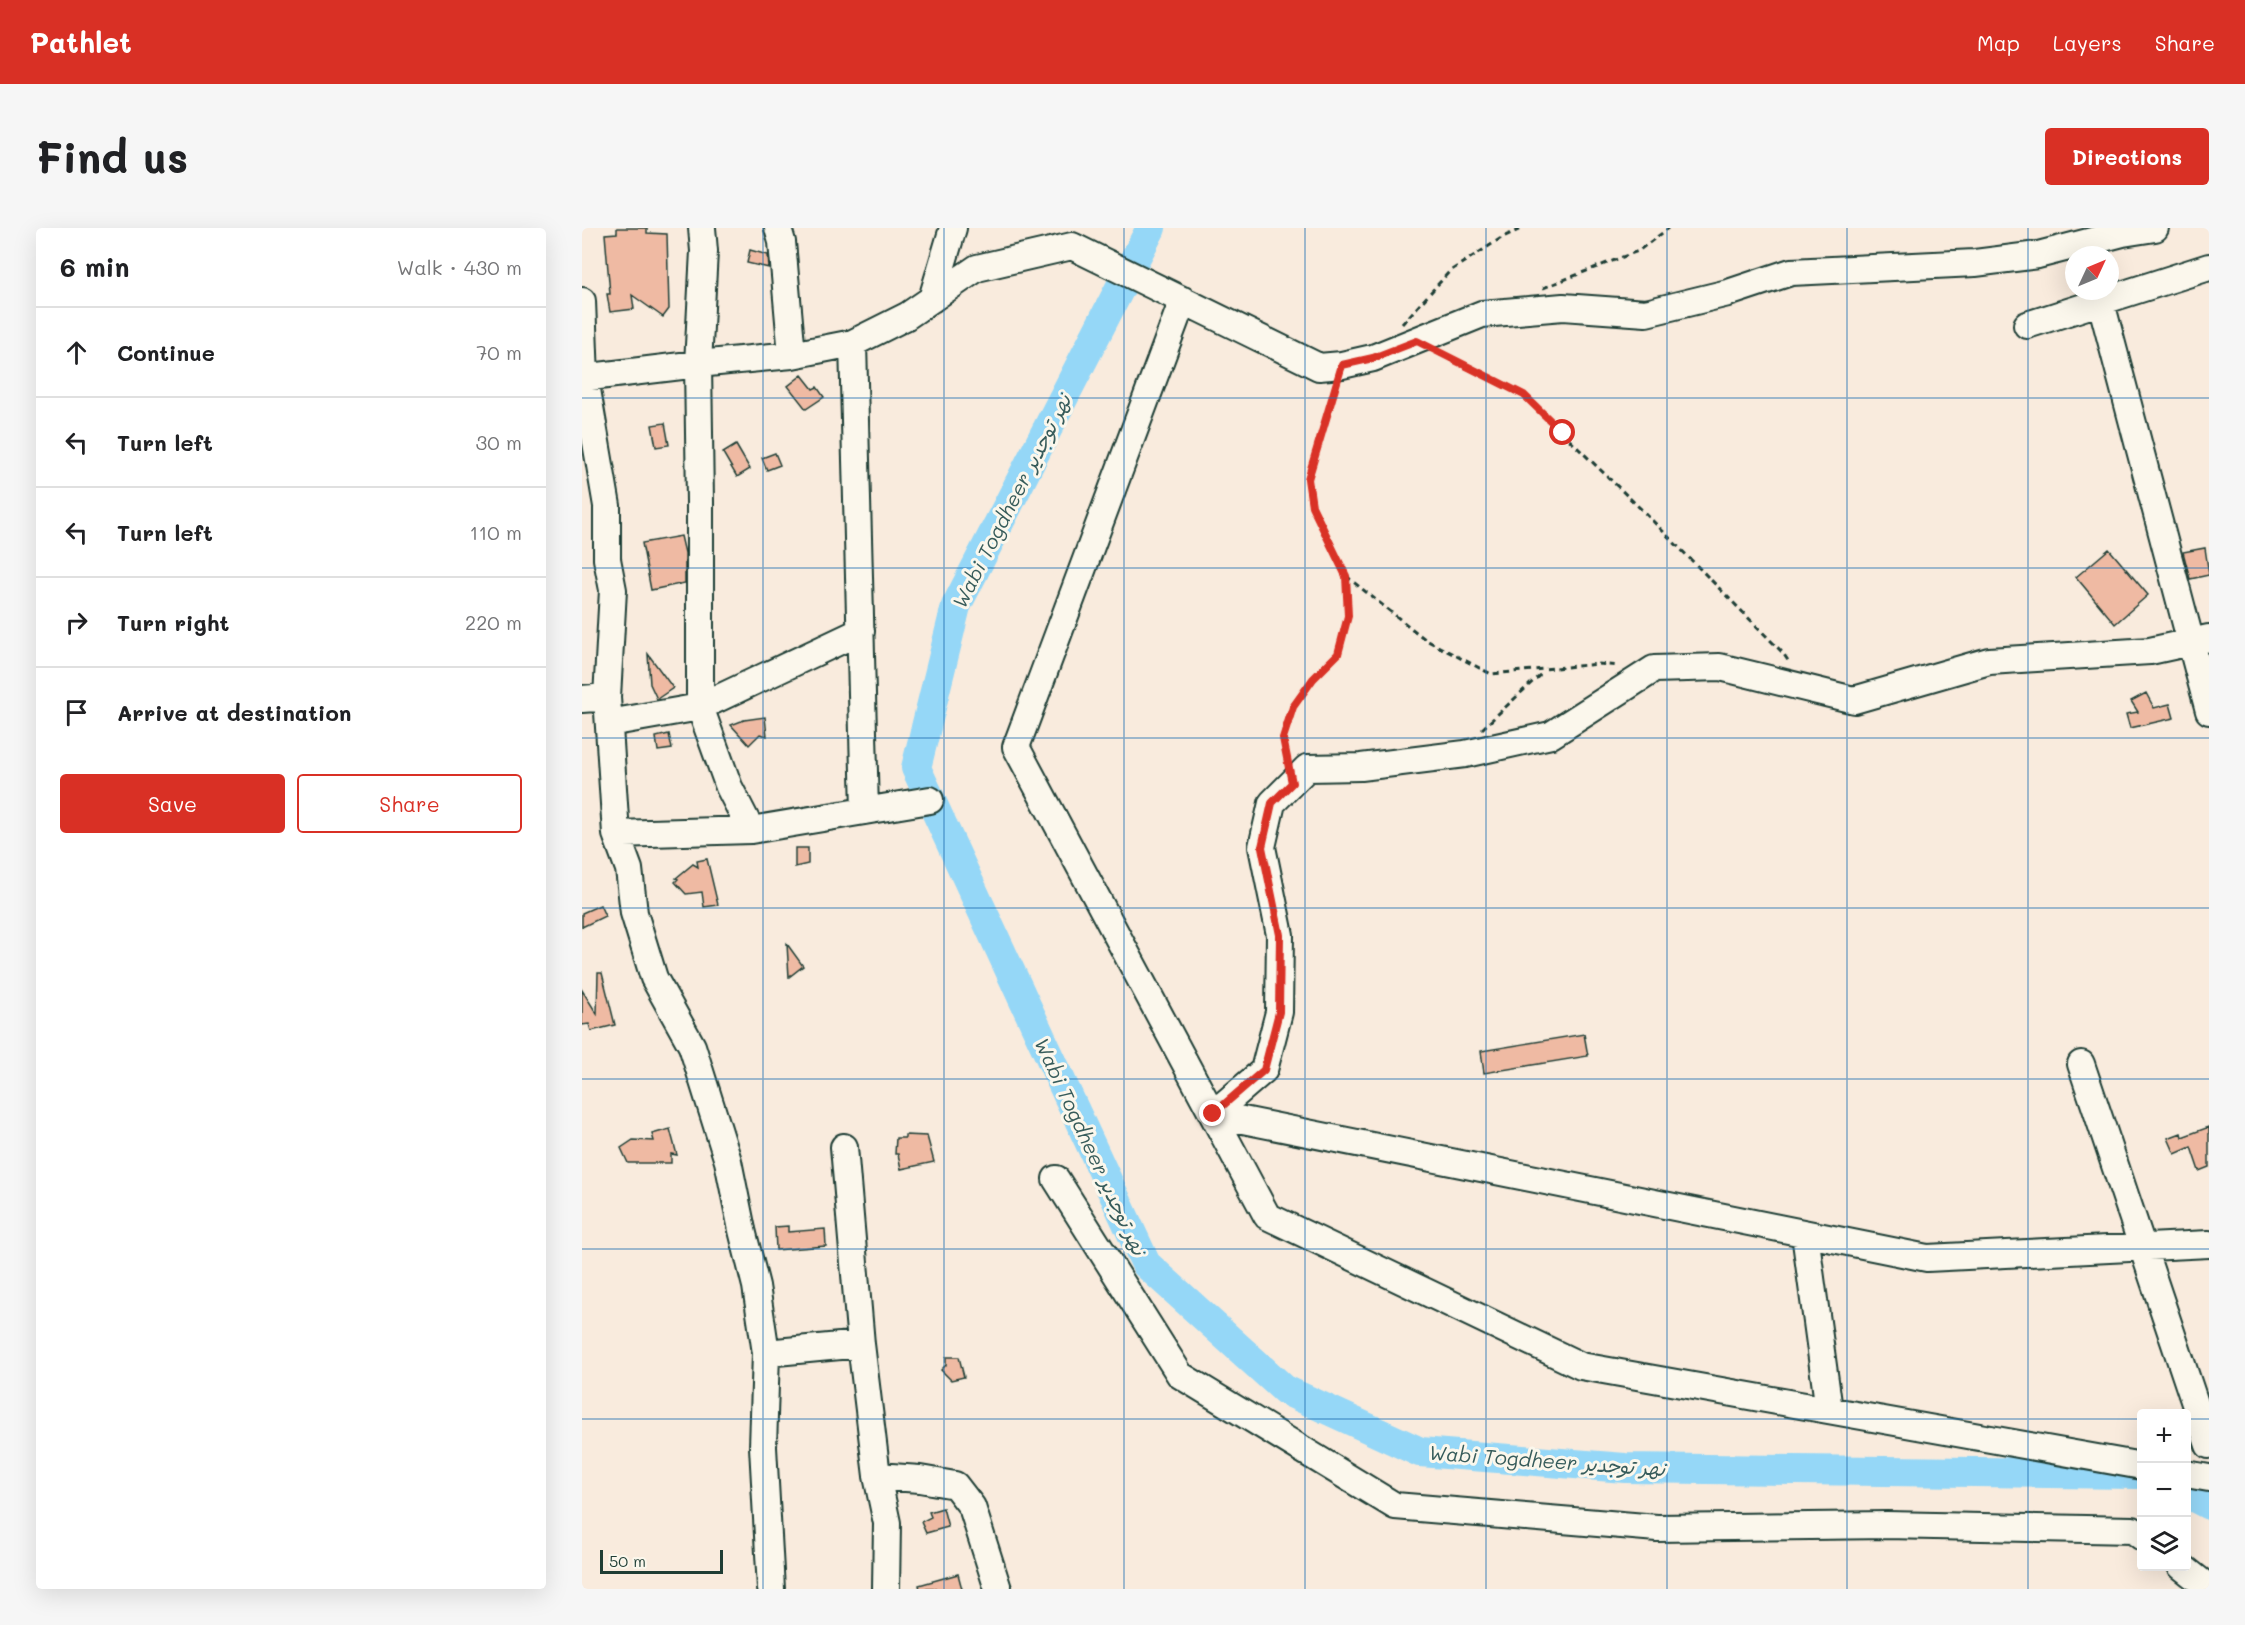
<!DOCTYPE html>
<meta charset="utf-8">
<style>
body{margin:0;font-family:Mali,"Playpen Sans Arabic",sans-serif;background:#f6f6f6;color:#202124}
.controls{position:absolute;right:18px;bottom:18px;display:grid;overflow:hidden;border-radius:6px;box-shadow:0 6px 24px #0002}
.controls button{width:54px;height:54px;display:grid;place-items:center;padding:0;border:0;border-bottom:2px solid #e0e0e0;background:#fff;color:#202124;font:30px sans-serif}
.compass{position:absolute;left:1483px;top:18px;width:54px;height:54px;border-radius:50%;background:#fff;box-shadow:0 6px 24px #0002;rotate:46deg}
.scale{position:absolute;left:18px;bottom:15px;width:123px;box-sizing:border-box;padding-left:6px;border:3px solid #1f3d34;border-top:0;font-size:16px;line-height:21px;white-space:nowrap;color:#1f3d34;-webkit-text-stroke:4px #fbf7ec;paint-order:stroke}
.stop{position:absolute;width:18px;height:18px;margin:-14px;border:4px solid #d93025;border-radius:50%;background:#fff}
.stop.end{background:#d93025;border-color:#fff;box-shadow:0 2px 6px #0008}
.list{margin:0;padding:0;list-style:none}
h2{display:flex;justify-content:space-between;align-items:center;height:78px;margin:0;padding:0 24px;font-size:26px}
h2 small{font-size:20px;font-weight:400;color:#757577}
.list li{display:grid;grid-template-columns:39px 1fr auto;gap:18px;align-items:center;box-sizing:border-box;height:90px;padding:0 24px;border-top:2px solid #e0e0e0}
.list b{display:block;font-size:22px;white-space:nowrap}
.list em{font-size:20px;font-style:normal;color:#757577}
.actions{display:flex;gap:12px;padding:18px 24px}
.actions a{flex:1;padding:14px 0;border:2px solid #d93025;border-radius:6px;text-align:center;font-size:21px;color:#d93025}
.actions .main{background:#d93025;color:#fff}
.icon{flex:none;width:33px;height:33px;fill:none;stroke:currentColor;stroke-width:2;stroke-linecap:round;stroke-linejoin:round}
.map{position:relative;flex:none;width:1627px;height:1361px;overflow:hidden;border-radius:6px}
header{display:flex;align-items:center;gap:36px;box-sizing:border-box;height:84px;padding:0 30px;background:#d93025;color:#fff}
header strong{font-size:28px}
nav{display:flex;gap:33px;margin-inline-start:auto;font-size:21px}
.intro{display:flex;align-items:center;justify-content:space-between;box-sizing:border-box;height:144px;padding:0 36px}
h1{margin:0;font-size:42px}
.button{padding:15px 27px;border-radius:6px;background:#d93025;color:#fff;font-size:21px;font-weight:700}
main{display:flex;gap:36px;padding:0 36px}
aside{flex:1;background:#fff;border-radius:6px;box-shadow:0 6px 24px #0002}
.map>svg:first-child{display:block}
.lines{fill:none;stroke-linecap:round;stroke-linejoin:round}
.river{stroke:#95d7f7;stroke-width:30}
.building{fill:#efbaa3;stroke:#1f3d34;stroke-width:1.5}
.minor-casing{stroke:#1f3d34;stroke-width:30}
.path{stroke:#1f3d34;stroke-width:3;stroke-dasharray:6 4.5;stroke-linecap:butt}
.minor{stroke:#fbf7ec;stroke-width:26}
.route{stroke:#d93025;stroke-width:8}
.grid{fill:none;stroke:#1f6fb2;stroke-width:1.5;stroke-opacity:0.55}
.labels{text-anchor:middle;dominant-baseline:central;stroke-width:6;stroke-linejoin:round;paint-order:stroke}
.water-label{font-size:20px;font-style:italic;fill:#375c5b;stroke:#fbf7ec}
</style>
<header>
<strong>Pathlet</strong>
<nav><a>Map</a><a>Layers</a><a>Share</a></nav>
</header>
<div class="intro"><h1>Find us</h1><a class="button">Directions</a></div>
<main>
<aside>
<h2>6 min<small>Walk · 430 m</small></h2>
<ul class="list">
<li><svg class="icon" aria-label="ahead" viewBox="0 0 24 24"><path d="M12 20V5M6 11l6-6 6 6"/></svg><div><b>Continue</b></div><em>70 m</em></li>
<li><svg class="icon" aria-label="left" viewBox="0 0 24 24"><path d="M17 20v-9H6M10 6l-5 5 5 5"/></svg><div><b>Turn left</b></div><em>30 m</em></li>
<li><svg class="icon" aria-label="left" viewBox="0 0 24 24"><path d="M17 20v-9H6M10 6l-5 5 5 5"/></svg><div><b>Turn left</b></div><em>110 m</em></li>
<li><svg class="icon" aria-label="right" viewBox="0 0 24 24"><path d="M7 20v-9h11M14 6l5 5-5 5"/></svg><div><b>Turn right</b></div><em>220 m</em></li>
<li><svg class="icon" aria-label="arrive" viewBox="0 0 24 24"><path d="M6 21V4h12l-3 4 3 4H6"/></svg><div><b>Arrive at destination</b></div></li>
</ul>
<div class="actions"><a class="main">Save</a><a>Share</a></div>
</aside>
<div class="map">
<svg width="1627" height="1361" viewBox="0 0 1627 1361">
<rect width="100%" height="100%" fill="#f9ebdd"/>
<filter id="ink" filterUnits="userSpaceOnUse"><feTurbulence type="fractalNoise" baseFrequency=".0167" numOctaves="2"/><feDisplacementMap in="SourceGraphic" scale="12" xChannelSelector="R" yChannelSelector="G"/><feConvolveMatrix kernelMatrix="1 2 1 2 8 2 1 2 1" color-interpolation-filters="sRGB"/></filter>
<g filter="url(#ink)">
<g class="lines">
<!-- river -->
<path class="river" d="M569,0L374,378L334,540L564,1036L703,1162L838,1224L1043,1240L1560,1246
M1604,1265L1627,1277"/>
</g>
<!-- building -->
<path class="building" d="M35,0H65V5L85,6L87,81L81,89L50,67L52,81L28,84L25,66H28L23,6L35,5Z
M168,22L186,27L187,40L165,35Z
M220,147L231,161L235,159L242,169L224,181L206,158Z
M83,195L87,217L74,219L70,197Z
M154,217L168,241L155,249L141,225Z
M193,225L198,237L185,242L180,230Z
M99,308L103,325V355L69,362L60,315Z
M1623,320L1627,347L1608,351L1601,324Z
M1527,321L1566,367L1533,396L1494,349Z
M66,426L91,460L75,471L68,456Z
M1564,465L1572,480L1588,476L1592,490L1548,500L1544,486L1556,484L1549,473Z
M183,489L185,508L178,506L167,517L149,497L162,492Z
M87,506L90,521L76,523L74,509Z
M213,620H226V636L213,639Z
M125,631L136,677L122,679L120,664L104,666L93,654L96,651L94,650L111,636L116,639L115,633Z
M18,677L23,688L0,699V685Z
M205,716L221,738L207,749Z
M16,745H20L33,797L9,803L7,796L0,797V762L15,786Z
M1002,806L1006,828L902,845L899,823Z
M1627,899V939L1617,943L1609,919L1593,926L1586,910L1599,905L1600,909Z
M88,901L95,927L89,926V935H46L39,920L51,912L72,913L70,906Z
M323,907L345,908L352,934L319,941L316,926H313L314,910H323Z
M206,998V1004L243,1001L244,1018L194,1022L193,999Z
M364,1129H377L382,1149L369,1152L359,1142L364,1137Z
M361,1280L366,1299L344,1305L339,1294L349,1289L347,1284Z
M376,1346L380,1361H338L337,1357Z"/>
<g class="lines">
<!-- minor casing -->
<g class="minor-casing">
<path id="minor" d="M120,0L122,23L116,136L118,274V479L147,559L169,602
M196,0L200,14L210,127
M490,18L737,139L760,137L791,130L900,86L981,79L1064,85L1146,65L1209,44L1393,35L1456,27L1541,5L1573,0
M1516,63L1627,483
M350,71L371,0
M601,72L434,519L685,988L999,1138L1560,1238
M0,73L3,150L25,278V331L31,362L25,469L34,606L47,641L52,685L72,750L110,818L146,933L160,1002L174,1058L184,1125L279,1116L295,1248L305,1295L304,1361
M1445,97L1627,39
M271,115L283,583
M0,150L116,136L210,127L271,115L325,88L395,40L490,18
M0,471L25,469
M27,495L118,479L279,403
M34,606L169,602L348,572
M1499,836L1627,1217
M631,886L682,842L697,784L698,707L680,619L690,575L725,540L779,539L883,526L969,507L1072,441L1138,439L1272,472L1407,433L1568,423L1627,410
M631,886L1345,1030L1627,1016
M262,919L279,1116
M474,951L598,1147L813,1278L1075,1300L1305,1297L1551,1302L1560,1309
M1223,1006L1247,1182
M184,1125L181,1219L189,1361
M1604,1246L1627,1250
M295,1248L338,1251L373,1257L390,1279L416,1361
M1599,1338L1627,1360"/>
</g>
<!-- path -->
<path class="path" d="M961,60L1056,23L1087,0
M820,96L868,43L921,9L941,0
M858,125L941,167L1060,282L1201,425L1207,434
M764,348L844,412L909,446L1016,436L1037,438
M900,501L961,444
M705,530L701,510L711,479L731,451L756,426L766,388L764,348L730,278L726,251L754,158"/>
<!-- minor -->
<use href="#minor" class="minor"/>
</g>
</g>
<g class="lines" filter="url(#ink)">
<!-- route -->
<path class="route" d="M631,886L682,842L697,784L698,707L680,619L690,575L710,555L701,510L711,479L731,451L756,426L766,388L764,348L730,278L726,251L760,137L791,130L835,113L942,167L981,205"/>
</g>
<!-- grid -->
<path class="grid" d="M181,0V1361M362,0V1361M542,0V1361M723,0V1361M904,0V1361M1085,0V1361M1265,0V1361M1446,0V1361M0,170H1627M0,340H1627M0,510H1627M0,680H1627M0,851H1627M0,1021H1627M0,1191H1560M1604,1191H1627"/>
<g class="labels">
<!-- water labels -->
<g class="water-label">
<text transform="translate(429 273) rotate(-63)">Wabi Togdheer نهر توجدير</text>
<text transform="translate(509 918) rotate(65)">Wabi Togdheer نهر توجدير</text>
<text transform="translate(965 1232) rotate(4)">Wabi Togdheer نهر توجدير</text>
</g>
</g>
</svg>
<div class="controls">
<button>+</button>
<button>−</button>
<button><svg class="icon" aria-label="layers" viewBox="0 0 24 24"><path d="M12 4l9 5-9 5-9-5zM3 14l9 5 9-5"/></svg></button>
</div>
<svg class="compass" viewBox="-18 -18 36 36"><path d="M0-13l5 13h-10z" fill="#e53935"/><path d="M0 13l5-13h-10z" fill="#757577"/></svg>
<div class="scale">50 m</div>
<div class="stop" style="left:981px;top:205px"></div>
<div class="stop end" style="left:631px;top:886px"></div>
</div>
</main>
